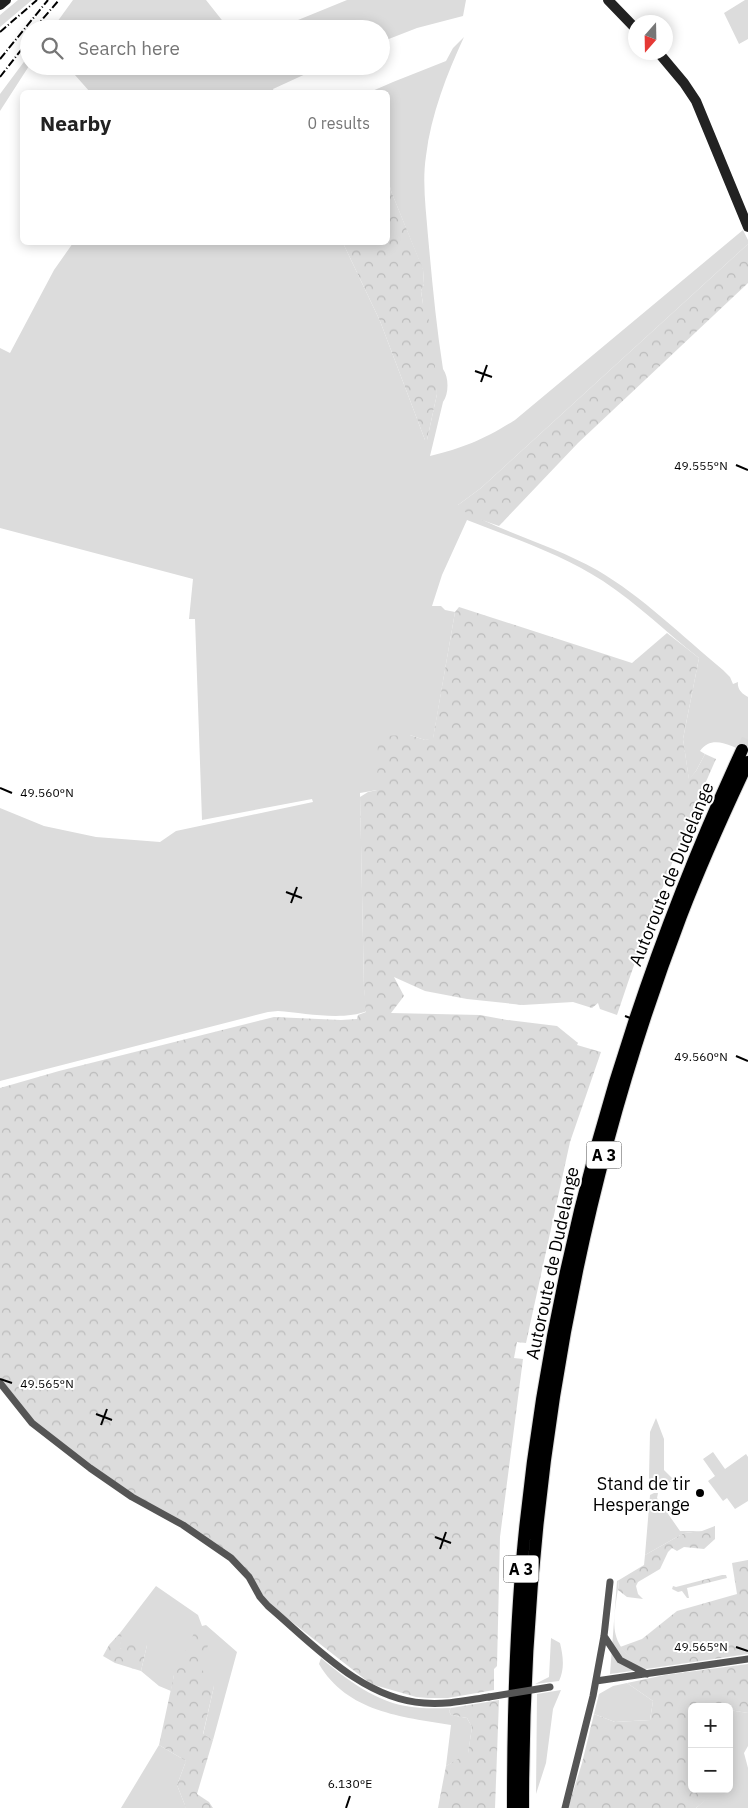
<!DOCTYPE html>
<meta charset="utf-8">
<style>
body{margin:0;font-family:"IBM Plex Sans",sans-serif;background:#f6f6f6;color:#222}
.controls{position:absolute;right:15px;bottom:15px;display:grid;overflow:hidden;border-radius:8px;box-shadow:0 2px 12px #0003}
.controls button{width:45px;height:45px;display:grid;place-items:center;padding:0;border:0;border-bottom:1px solid #e0e0e0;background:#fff;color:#222;font:25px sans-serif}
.compass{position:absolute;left:628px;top:15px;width:45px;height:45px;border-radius:50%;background:#fff;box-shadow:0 2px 12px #0003;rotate:200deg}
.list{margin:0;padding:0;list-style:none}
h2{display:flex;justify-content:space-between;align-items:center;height:65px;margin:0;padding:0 20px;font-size:21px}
h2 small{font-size:16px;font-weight:400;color:#767676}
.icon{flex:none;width:28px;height:28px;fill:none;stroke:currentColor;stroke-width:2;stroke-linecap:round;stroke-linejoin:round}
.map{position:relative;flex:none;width:748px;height:1808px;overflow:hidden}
.search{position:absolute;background:#fff;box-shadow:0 2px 12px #0003;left:20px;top:20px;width:370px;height:55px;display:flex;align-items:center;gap:12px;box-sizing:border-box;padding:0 18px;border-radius:28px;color:#767676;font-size:19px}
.panel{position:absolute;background:#fff;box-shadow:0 2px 12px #0003;left:20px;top:90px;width:370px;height:155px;border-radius:8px}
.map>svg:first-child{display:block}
.green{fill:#dcdcdc}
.forest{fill:url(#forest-crowns)}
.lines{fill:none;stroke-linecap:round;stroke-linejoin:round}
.motorway-tunnel{stroke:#d9d9d9;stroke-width:12;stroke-dasharray:12 6;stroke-linecap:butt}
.motorway-casing{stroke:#dbdbdb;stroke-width:14}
.minor{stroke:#555;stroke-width:7}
.secondary{stroke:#222;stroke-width:10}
.motorway{stroke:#000;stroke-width:12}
.rail{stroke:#000;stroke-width:2;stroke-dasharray:8 2.5 1 2.5;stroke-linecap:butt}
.minor-bridge{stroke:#555;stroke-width:7}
.ticks{fill:none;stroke:#000;stroke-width:2}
.poi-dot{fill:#000;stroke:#fff;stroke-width:2}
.labels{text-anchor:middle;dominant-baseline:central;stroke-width:4;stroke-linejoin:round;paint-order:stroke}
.shield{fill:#fff;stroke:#4c4c4c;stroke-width:1}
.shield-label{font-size:16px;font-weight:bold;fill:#000}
.street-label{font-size:18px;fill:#000;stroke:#fff}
.poi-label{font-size:18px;fill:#000;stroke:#fff;text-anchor:end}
.ticks-label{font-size:12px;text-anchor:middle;fill:#000;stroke:#fff;stroke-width:4;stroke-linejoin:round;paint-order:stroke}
</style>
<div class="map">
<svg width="748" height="1808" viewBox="0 0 748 1808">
<defs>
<pattern id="forest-crowns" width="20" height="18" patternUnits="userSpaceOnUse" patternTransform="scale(1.25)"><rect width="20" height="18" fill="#dcdcdc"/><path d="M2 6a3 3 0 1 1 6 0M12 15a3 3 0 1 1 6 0" fill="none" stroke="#bbb"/></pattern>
</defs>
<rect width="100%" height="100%" fill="#fff"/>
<!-- green -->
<path class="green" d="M18,0H32L0,27V15Z
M73,0H206L229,29H52Z
M347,0H466L463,16L417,28L381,42V29H276Z
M745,0H748V39L739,44L724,13Z
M464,37C447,74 431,114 426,156C422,182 426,209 428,236C432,280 436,324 443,369C449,377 449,394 443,402L430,456C464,448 485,439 515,420L743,230L748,240V244L481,488L458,505H455C499,532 551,544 597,570C643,597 682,636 723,670L730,677L733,684L738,682C737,689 742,694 748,697V753C733,747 712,733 700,751L705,754L696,771L689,780L683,739L699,658C667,633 638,604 603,581C562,554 513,538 467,520L442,575L432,606H441L445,610L455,612L433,739L425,740L410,735L377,790L360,793L364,989L367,1011C343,1021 304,1013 278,1011L268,1012L0,1081V808L44,826L96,837L160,842L176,831L313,802L312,799L202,820L195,619H189L193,579L0,528V348L10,353L54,270L73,243H343L380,321L425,440H427L437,394L421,291L424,284L423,270L391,191L388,178V92H370L393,82L446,61L453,48Z
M29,55V66L0,111V94Z
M67,66H323L273,89L274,92H90Z
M656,1418L664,1439V1470L673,1479L664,1488H657L649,1478L650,1432Z
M713,1452L725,1469L746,1454L748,1457V1501L735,1509L727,1498L723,1501L708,1481L715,1476L703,1459Z
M654,1493H658L657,1498L680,1531H702L684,1533L645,1555L650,1495Z
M619,1580C614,1623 604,1643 646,1669L610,1674L617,1581Z
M156,1586L198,1615L202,1626L206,1625L237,1652L213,1740L203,1735L214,1686L174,1675L171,1691L159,1686L141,1671L147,1645L119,1649L122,1635L120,1633Z
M551,1638L560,1643C563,1656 565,1668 559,1681L535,1684L549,1677Z
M321,1658C347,1680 377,1703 412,1707C425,1709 438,1708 451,1708L449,1711L451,1715L467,1718L472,1727L468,1754L446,1766L451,1725C402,1717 347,1712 319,1664Z
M627,1683L653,1701L650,1720L615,1722L594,1714L599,1694L613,1686Z
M561,1690L553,1709L546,1763L536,1794L537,1694Z
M729,1710L748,1713V1746L744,1753L748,1768V1808H696L711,1795L708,1789H729Z
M159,1745L186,1761L177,1785L186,1808H121Z"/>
<!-- forest -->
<path class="forest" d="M388,178L391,191L423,269L424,284L421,291L423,304L427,306L436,374L437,394L427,440H425L380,321L343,243L388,242Z
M748,244V283L578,443L499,526L476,518L453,505H458L481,488Z
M459,607L632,663L667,633L699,658L683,739L689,779L696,771L705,754L716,759C678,843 646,928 617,1015L600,1009L598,1003L592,1008L573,1002L523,1005L467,999L425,991L394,977L404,996L391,1013L480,1015L507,1020L557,1026L578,1043L577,1045L601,1052L570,1142L526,1343L517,1342L514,1358L523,1359L500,1537L497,1666L494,1669V1690L448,1698H428L416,1697L371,1684L260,1597L231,1558L132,1497L32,1423L0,1383V1088L59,1071L274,1017L341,1020L357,1019L358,1015L366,1012L364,989L360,797L368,792L377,790L378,736L410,735L425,740L433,738L455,612Z
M715,1526V1539L704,1549L684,1547L677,1551L672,1548L668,1552L660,1569L638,1582L636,1586L638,1594L643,1599L627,1597L618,1590L619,1580L644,1565L645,1555L684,1533L702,1531Z
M748,1560V1654L646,1669L633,1661L620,1647L642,1639L677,1611L737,1594L732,1563Z
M722,1575H726L727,1578L687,1588L689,1598H687L682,1591L678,1592L672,1589L673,1586L676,1587Z
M120,1633L122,1634L120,1649L133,1641L147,1645L141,1671L115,1663L103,1656L109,1645Z
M194,1633L210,1640L200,1667L214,1686L203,1734L213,1740L197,1794L209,1802L213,1808H186L177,1785L186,1761L159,1745L174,1675Z
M748,1664V1713L729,1710V1707H692V1789H708L712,1795L696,1808H568L582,1763L594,1714L615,1722L650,1720L653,1701L627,1683L665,1675Z
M499,1700L495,1808H438L446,1766L468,1753L472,1727L467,1718L451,1715L449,1711L451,1708Z"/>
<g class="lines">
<!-- motorway-tunnel -->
<path class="motorway-tunnel" d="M742,750L748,738"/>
<!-- motorway casing -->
<g class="motorway-casing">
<path id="motorway" d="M513,1808C513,1726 515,1643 522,1561C547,1280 623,1007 742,750
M523,1808C523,1500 571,1204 681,916C701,864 724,813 748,762"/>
</g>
<!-- minor -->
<path class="minor" d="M0,1383L32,1423L90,1468L132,1497L183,1525L231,1558L249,1577L260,1597L268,1606C313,1644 362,1699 424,1703C446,1705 468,1700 489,1697
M604,1636L620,1660L647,1674
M596,1681L748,1659
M565,1808L593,1696L604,1636L610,1582"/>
<!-- secondary -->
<path class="secondary" d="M608,0L636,29
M0,5L6,0
M658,52L684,83L696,101L748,227"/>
<!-- motorway -->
<use href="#motorway" class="motorway"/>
<!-- rail -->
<path class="rail" d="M34,29L59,0
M0,32L37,0
M0,59L48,0
M0,77L29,40"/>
<!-- minor-bridge -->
<path class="minor-bridge" d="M489,1697L550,1687"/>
</g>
<!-- ticks -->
<path class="ticks" d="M475,371L492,377M481,382L487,365M736,465L748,470M0,788L12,793M286,892L302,898M291,903L297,887M625,1016L641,1022M630,1027L636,1010M736,1056L748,1061M0,1379L12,1383M96,1414L112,1420M101,1425L107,1409M435,1537L451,1543M440,1549L446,1532M736,1647L748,1651M346,1808L350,1796"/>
<!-- markers -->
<circle class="poi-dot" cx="700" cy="1493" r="5"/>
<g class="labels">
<!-- shield labels -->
<g class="shield">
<rect x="586.5" y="1141.5" width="35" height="27" rx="4"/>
<rect x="503.5" y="1555.5" width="35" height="27" rx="4"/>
</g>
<g class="shield-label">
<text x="604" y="1155">A 3</text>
<text x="521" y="1569">A 3</text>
</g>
<!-- street labels -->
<g class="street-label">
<text transform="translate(671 874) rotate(-68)">Autoroute de Dudelange</text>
<text transform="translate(552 1263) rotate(-78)">Autoroute de Dudelange</text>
</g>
<!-- poi labels -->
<g class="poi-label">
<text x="690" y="1483">Stand de tir<tspan x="690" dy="21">Hesperange</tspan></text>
</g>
</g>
<g class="ticks-label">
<text x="701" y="470">49.555°N</text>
<text x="47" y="797">49.560°N</text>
<text x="701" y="1061">49.560°N</text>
<text x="47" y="1388">49.565°N</text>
<text x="701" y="1651">49.565°N</text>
<text x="350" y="1788">6.130°E</text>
</g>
</svg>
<div class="controls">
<button>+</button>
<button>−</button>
</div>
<svg class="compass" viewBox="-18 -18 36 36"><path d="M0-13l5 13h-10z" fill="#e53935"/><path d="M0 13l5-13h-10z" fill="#767676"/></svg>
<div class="search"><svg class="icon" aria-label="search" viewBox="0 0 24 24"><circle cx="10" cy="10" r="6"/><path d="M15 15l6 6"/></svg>Search here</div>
<section class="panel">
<h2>Nearby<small>0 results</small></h2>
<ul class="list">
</ul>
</section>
</div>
